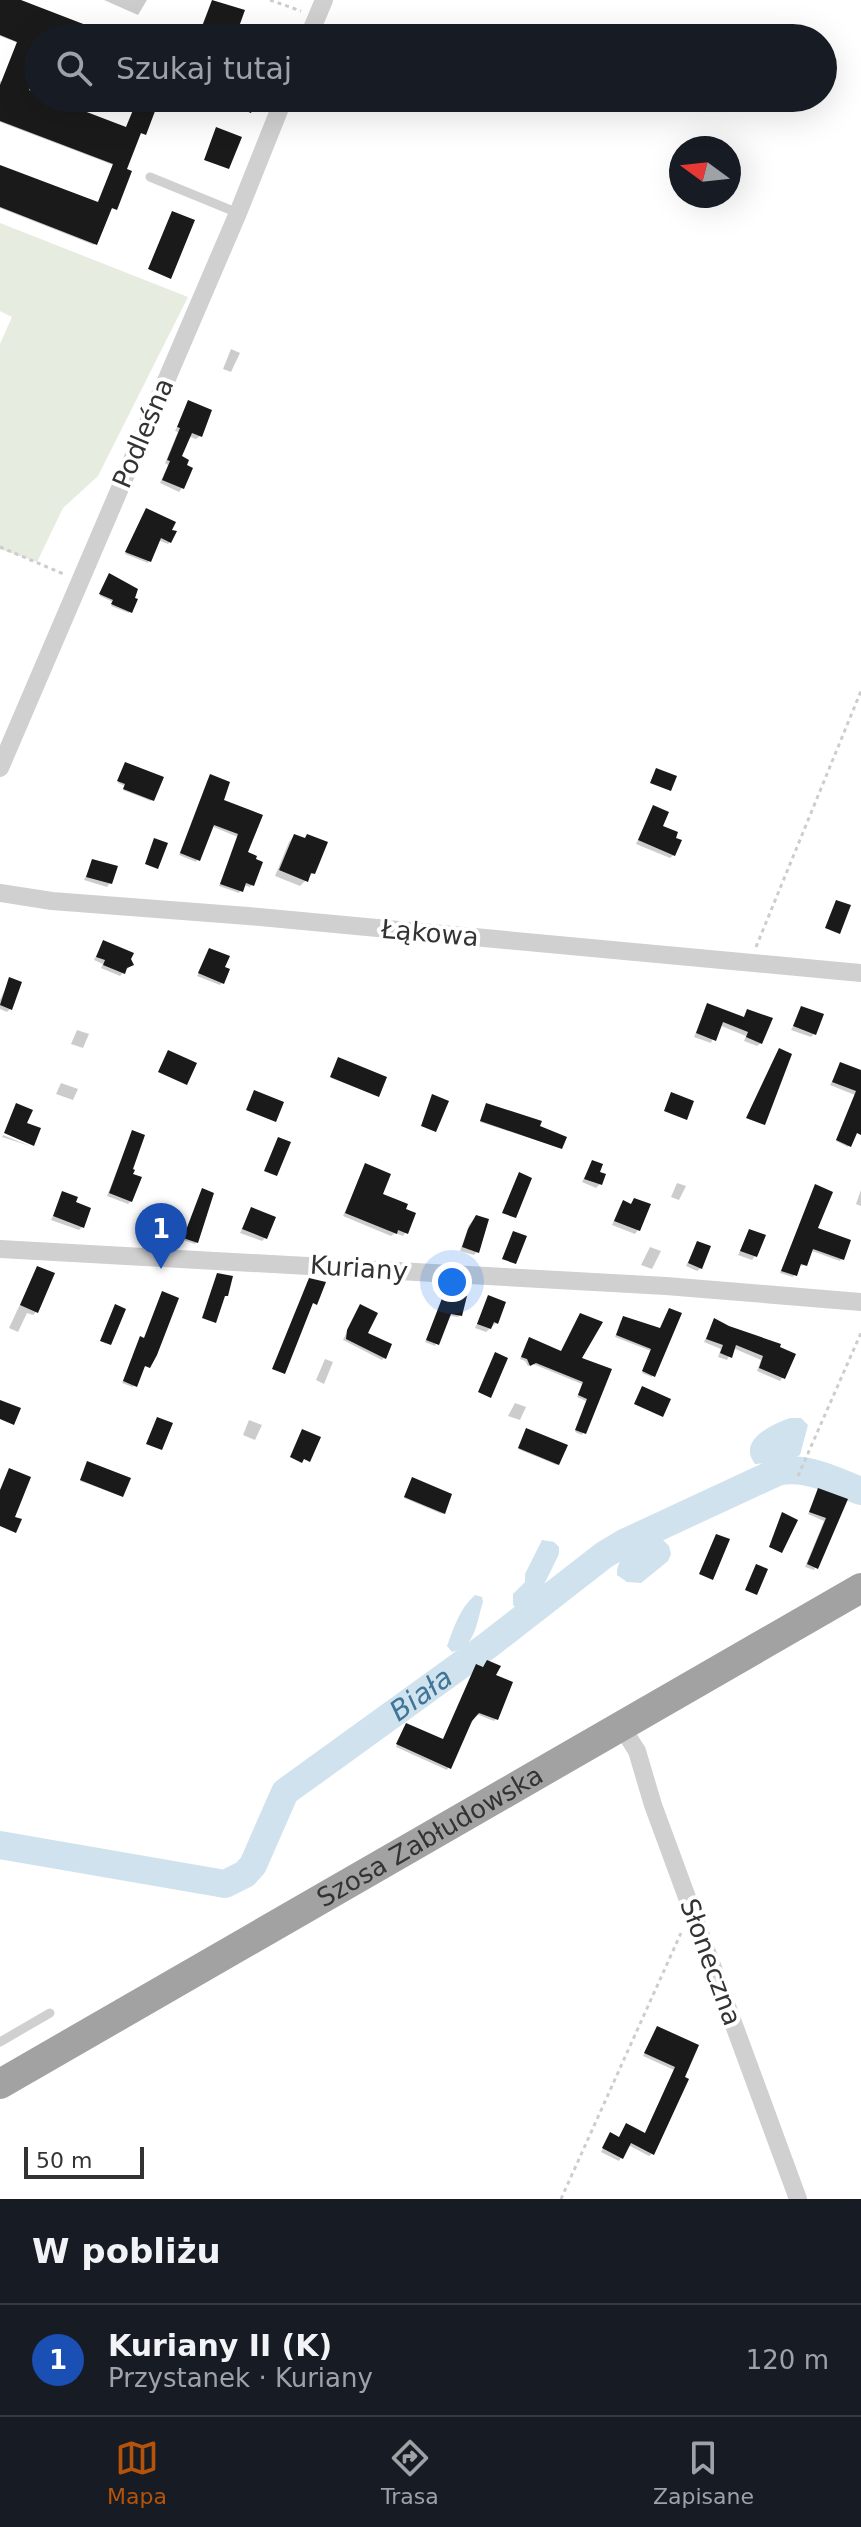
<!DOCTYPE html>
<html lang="pl">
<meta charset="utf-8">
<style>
body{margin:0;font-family:"DejaVu Sans",sans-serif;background:#242831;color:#f1f3f6}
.compass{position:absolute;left:669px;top:136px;width:72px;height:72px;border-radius:50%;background:#171b24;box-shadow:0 8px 32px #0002;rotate:285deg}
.scale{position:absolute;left:24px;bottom:20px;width:120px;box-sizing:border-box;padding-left:8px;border:4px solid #333;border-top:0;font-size:22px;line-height:28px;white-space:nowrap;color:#333;-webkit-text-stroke:6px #fff;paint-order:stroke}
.you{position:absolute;left:452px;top:1282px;width:28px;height:28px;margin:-20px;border:6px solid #fff;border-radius:50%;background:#1a73e8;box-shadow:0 0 0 12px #1a73e833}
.badge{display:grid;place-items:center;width:52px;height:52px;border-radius:50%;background:#b45309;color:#fff;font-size:26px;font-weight:700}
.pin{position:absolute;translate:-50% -66px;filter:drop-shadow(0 2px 4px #0008)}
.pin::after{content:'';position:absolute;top:42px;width:28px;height:24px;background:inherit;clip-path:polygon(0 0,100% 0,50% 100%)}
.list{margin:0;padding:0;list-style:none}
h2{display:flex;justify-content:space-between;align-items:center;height:104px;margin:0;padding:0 32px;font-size:34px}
h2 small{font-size:26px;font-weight:400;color:#9ea1a6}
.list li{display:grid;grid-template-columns:52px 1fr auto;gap:24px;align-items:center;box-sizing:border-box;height:112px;padding:0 32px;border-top:2px solid #363941}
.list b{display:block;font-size:30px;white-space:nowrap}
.list p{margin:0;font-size:26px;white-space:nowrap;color:#9ea1a6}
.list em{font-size:26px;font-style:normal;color:#9ea1a6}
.icon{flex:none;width:44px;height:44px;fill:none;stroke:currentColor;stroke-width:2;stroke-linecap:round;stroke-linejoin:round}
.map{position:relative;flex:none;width:861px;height:2199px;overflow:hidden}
.search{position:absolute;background:#171b24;box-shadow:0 8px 32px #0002;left:24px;right:24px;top:24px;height:88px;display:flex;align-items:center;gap:20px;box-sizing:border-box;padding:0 28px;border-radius:44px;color:#9ea1a6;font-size:30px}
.sheet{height:216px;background:#171b24}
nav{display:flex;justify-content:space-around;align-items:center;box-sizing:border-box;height:112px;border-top:2px solid #363941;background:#171b24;font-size:22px;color:#9ea1a6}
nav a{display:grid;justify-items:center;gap:4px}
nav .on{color:#b45309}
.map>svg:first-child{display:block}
.green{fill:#e6ecdf}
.water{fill:#cfe2ee}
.shadow{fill:#0003}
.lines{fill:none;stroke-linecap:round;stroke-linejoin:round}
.stream{stroke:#cfe2ee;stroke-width:5}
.river{stroke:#cfe2ee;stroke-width:28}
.building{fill:#1a1a1a}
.path{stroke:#cdcdcd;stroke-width:3;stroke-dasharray:4 4;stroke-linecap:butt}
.service{stroke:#d0d0d0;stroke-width:9}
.minor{stroke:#d0d0d0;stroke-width:18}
.trunk{stroke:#a2a2a2;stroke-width:30}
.labels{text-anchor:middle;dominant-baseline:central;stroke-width:8;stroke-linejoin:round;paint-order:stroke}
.street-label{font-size:26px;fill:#333;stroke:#fff}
.water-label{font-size:28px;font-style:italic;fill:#3f7597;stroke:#fff}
</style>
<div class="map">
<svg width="861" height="2199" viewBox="0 0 861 2199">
<rect width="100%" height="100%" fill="#fff"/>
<!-- green -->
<path class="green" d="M0,223L188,297L98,476L63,508L37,562L0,549V344L12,317L0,311Z"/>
<!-- water -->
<path class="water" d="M790,1418H801L808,1425L800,1455L787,1461L755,1464C737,1440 771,1425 790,1418Z
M661,1538L669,1546L671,1554L668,1561L641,1583L627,1582L617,1575C616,1551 643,1546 661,1538Z
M542,1540L554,1542L559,1547V1554L540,1593L519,1610L513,1605V1594L525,1582V1574Z
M475,1595L482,1597L483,1602C476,1623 476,1647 452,1652L447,1646C454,1627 460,1608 475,1595Z"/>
<!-- shadow -->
<path class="shadow" d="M0,0H15L114,38H38V62L27,91L38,96V98H44L126,129L139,98H158L144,134L139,133L124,170L115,209L109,208L94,245L0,208V167L97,204L113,165L0,122V81L2,82L18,43L0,36Z
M104,0H147L138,15Z
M213,1L242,11L230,38L201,27Z
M231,349L240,353L231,372L223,369Z
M189,402L200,436L196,439L188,436L179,457L182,488L179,492L160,483L168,465L165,463L178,432L175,431Z
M144,513L170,542L168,544L158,540L148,563L125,554Z
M108,577L135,600L129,613L111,606L113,602L100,596Z
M124,765L161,778L151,801L123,790L125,786L118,783Z
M208,779L221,801L260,816L245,854L252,885L250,887L243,885L239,893L219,886L238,837L211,826L196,862L179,855Z
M653,807L674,855L670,858L636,844Z
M294,836L313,873L300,886L275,876L289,842Z
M93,862L110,883L107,887L84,880Z
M103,942L129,959L131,965L120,976L101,968L103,964L94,960Z
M209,950L223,968L222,983L220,985L197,976Z
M10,979L11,1008L7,1012L0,1009V1000Z
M707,1005L743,1018L748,1012L761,1043L757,1046L744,1041L746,1036L719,1025L711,1043L694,1037Z
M802,1008L814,1034L811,1037L791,1030Z
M77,1030L89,1034L83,1048L71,1044Z
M338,1060L378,1096L331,1078Z
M841,1064L861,1072V1121L848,1147L836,1141L855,1095L830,1085Z
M61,1083L78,1089L73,1100L56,1094Z
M485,1106L538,1127L560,1148L480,1122Z
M132,1132L131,1201L128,1204L107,1196Z
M3,1135L30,1146L2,1137Z
M592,1162L600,1184L596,1188L582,1182Z
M365,1165L381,1195L406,1232L403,1236L395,1233L391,1236L343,1216Z
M677,1183L686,1186L679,1200L671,1197Z
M814,1189L815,1229L842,1259L840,1261L812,1251L805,1265L799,1266L793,1277L780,1273Z
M861,1190V1206L856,1204Z
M202,1191L197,1242L195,1244L183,1240Z
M63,1193L73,1204L82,1227L79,1230L51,1220Z
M634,1200L638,1230L635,1234L612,1225L620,1206L623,1202L630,1205Z
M251,1209L265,1238L262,1241L240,1233Z
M476,1217L478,1251L474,1255L460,1251L469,1225Z
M749,1231L755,1256L752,1260L738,1255Z
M697,1243L701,1268L697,1271L686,1266Z
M650,1247L661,1251L652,1269L641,1265Z
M37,1268L36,1312L33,1315L27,1313L18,1332L9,1328Z
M445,1292L460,1315L458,1317L449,1316L435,1346L425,1342Z
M489,1297L496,1323L486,1332L475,1328Z
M358,1309L365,1334L384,1358L382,1360L343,1340Z
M621,1320L660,1330L652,1377L642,1373L651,1351L615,1337Z
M714,1321L779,1345L783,1377L780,1381L757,1371L761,1360L733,1348L727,1360L718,1357L721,1349L704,1342Z
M140,1338L148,1366L142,1367L133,1387L122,1383Z
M527,1341L609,1370L582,1435L575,1432L586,1401L577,1397L582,1384L533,1364L528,1366L525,1361L520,1359Z
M325,1359L333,1362L324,1384L316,1380Z
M515,1403L526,1407L520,1420L508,1416Z
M249,1420L262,1425L255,1440L243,1435Z
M526,1432L558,1464L557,1465L518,1449Z
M87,1464L121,1496L80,1481Z
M412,1481L443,1513L442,1514L404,1498Z
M819,1490L845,1500L814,1570L805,1567L824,1521L808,1514Z
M493,1676L496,1719L494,1721L476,1714L447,1770L396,1747L404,1727L443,1741Z
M657,2028L697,2046L652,2154L649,2156L628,2145L619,2161L601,2152L608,2138L618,2139L624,2128L644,2135L674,2070L643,2056Z"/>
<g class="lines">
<!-- stream -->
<path class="stream" d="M857,1489L861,1479"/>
<!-- river -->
<path class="river" id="s1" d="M0,1845L225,1884L245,1874L253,1865L285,1792L487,1646L604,1555L624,1543L777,1472C805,1465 835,1481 861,1491"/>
</g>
<!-- building -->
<path class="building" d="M0,0H21L117,37L38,38V68L29,90L38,93V98H50L126,127L138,98H160L146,135L141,133L127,169L132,171L117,210L112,208L97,245L0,207V165L98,202L113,164L0,121V85L17,42L0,35Z
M212,0L245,10L236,35L203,24Z
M214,98H257L251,113Z
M216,127L242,137L229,169L204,160Z
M172,211L195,220L171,279L148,269Z
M188,400L212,410L202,437L192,433L182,456L189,460L187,465L193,468L184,489L162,480L170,461L167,460L180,428L177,427Z
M146,508L176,522L172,530L177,531L171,543L161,538L151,562L125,552Z
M109,573L138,589L135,598L138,599L132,613L111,604L113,600L99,594Z
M125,762L164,777L154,801L123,789L125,784L117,781Z
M656,768L677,776L671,791L650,783Z
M210,774L230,782L224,800L263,815L248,852L257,856L256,859L263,862L254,886L246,883L243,892L220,884L238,834L214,825L200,861L180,853Z
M653,805L669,812L663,826L678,832L676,838L682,840L675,856L638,840Z
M294,834L305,838L307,834L328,842L315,874L311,873L308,882L279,870Z
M154,838L168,843L158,869L145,864Z
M92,859L118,866L112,884L86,877Z
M836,900L851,905L840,934L825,928Z
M103,940L134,953L131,959L134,965L127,968L125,974L103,965L105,960L96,957Z
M209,948L230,956L225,967L230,969L224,984L198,973Z
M9,977L22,982L12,1010L0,1005Z
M707,1003L744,1017L747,1009L773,1018L762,1044L746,1037L748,1032L723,1022L716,1041L696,1033Z
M801,1006L824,1014L816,1035L793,1026Z
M779,1048L792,1054L765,1125L746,1118Z
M168,1050L197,1063L187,1085L158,1072Z
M338,1057L387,1077L379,1097L330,1077Z
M840,1062L861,1070V1135L857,1133L851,1147L836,1140L856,1091L832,1082Z
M254,1090L284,1102L276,1122L246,1110Z
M671,1092L694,1101L687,1120L664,1111Z
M432,1094L449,1101L436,1132L421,1126Z
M16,1103L33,1110L27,1123L41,1128L34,1146L4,1133Z
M486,1103L542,1121L540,1126L567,1137L562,1149L480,1121Z
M132,1130L145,1135L133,1169L135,1170L133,1174L142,1177L132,1202L109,1193Z
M278,1137L291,1142L277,1176L264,1171Z
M592,1160L603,1164L600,1172L606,1174L602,1185L584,1179Z
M365,1163L391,1174L383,1194L408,1204L406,1209L416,1213L408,1234L398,1230L397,1234L345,1213Z
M519,1172L532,1178L516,1218L502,1213Z
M815,1184L833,1192L818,1228L851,1240L844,1260L813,1249L807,1266L801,1264L797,1276L781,1271Z
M202,1188L214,1193L198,1243L183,1238Z
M62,1191L78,1197L76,1202L91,1208L84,1228L53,1216Z
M634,1198L651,1204L640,1231L614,1221L623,1200L631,1204Z
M251,1207L276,1217L267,1239L242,1229Z
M476,1215L489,1219L479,1253L462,1247L468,1229Z
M749,1229L766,1235L757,1257L740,1251Z
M513,1231L527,1236L516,1264L502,1259Z
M697,1241L711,1246L702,1269L688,1263Z
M37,1266L55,1273L38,1313L20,1305Z
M217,1273L233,1276L228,1296H225L216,1323L202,1318Z
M309,1278L326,1282L317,1305L313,1303L285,1374L272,1369Z
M446,1288L467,1296L462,1316L451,1314L439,1345L426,1340Z
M162,1291L179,1298L157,1355L150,1368L145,1366L137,1387L123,1381L140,1336L144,1338Z
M488,1295L506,1302L498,1324L494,1322L491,1329L477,1324Z
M115,1304L126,1309L111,1345L100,1341Z
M360,1304L378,1313L368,1333L392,1344L386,1359L346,1339L347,1330Z
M669,1308L682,1313L655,1377L642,1371L651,1349L616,1335L623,1316L660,1328Z
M580,1313L603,1322L582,1358L612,1369L586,1434L575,1430L587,1399L578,1395L583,1382L536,1363L530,1366L527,1359L521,1357L529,1337L561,1351Z
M714,1318L729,1326L781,1344L780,1347L796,1354L785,1379L759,1368L763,1356L736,1345L732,1358L720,1353L723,1345L706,1339Z
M495,1352L508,1358L491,1398L478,1392Z
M642,1386L671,1399L663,1417L634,1404Z
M0,1400L21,1408L14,1425L0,1419Z
M157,1417L173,1423L162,1450L146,1444Z
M526,1428L568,1445L559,1465L518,1448Z
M302,1429L321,1437L310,1462L304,1459L302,1463L290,1457Z
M87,1461L131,1478L123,1497L80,1480Z
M9,1468L31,1477L15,1517L22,1519L16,1533L0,1526V1490Z
M412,1477L452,1494L445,1514L404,1497Z
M818,1488L848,1499L818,1569L807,1564L826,1518L809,1512Z
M782,1512L798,1520L782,1553L769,1547Z
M716,1534L730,1539L713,1580L699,1574Z
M756,1564L768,1569L757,1595L745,1590Z
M487,1660L501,1666L496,1675L513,1682L498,1720L479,1713L472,1721L451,1769L396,1744L406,1723L443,1739L476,1664L483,1667Z
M657,2026L699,2045L685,2077L689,2079L654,2155L631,2143L623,2159L602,2148L610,2132L619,2137L626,2123L645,2133L675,2067L644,2053Z"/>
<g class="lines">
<!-- path -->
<path class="path" d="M270,0L301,11
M0,547L66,575
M756,947L861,691
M798,1476L861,1333
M561,2199L681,1933"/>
<!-- service -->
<path class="service" d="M150,177L238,213
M0,2042L50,2013"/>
<!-- minor -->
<path class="minor" d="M308,38L324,0
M0,768L238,213L284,98
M0,893L52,901L248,916L861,973
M0,1249L666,1286L861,1302
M621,1726L637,1751L653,1805L798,2199"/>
<!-- trunk -->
<path class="trunk" id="s2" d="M0,2084L861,1588"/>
</g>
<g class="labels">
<!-- street labels -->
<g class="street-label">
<text transform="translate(143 433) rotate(-67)">Podleśna</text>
<text transform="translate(430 933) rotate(5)">Łąkowa</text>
<text transform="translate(359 1268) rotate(4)">Kuriany</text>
<text stroke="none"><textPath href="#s2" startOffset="496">Szosa Zabłudowska</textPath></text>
<text transform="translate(711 1962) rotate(70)">Słoneczna</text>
</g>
<!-- water labels -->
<g class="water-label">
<text stroke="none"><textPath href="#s1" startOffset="510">Biała</textPath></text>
</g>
</g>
</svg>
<svg class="compass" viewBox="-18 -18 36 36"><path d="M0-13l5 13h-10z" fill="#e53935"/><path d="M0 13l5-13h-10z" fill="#9ea1a6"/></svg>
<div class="scale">50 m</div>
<div class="you"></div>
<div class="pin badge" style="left:161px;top:1269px;background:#1a4fb4">1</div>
<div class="search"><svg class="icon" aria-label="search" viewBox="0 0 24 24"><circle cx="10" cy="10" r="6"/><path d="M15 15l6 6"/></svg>Szukaj tutaj</div>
</div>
<section class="sheet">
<h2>W pobliżu<small></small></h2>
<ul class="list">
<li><span class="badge" style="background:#1a4fb4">1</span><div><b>Kuriany II (K)</b><p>Przystanek · Kuriany</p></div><em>120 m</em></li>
</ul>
</section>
<nav>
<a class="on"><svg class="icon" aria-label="map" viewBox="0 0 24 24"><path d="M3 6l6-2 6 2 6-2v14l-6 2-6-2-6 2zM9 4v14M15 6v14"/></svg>Mapa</a>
<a><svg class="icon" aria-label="directions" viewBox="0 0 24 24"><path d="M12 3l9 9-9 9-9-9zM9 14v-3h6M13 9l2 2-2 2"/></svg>Trasa</a>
<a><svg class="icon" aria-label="saved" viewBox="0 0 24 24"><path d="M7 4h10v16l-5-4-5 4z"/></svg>Zapisane</a>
</nav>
